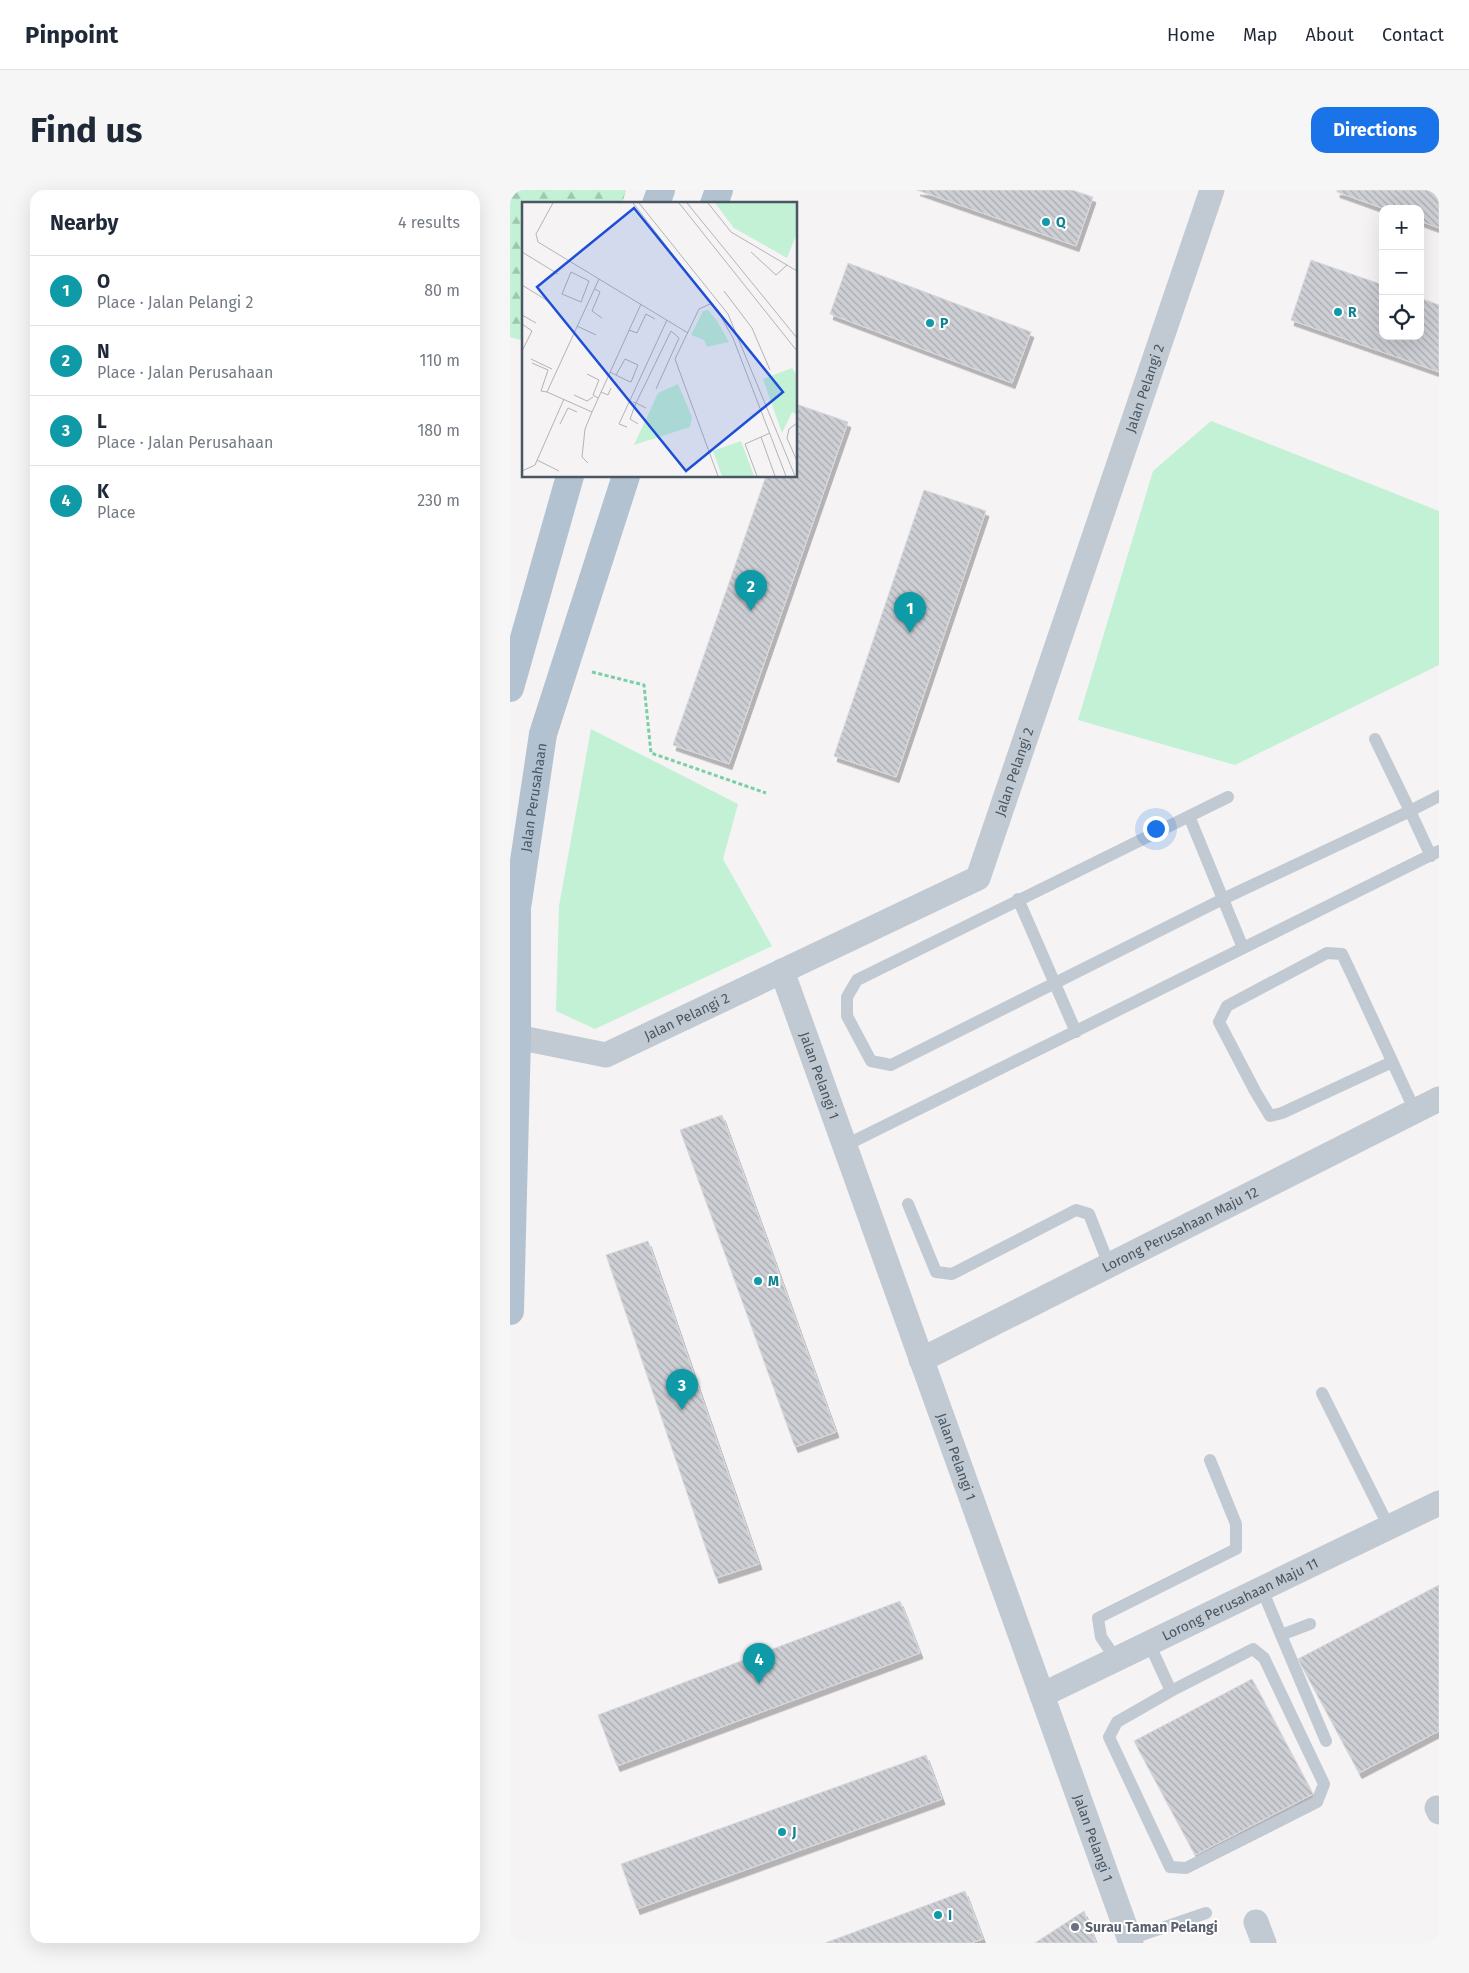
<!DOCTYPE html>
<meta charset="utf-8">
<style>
body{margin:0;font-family:"Fira Sans",sans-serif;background:#f6f6f7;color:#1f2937}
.controls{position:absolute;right:15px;top:15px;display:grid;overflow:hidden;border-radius:10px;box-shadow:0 5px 20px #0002}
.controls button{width:45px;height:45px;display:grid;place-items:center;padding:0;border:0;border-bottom:1px solid #e0e1e3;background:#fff;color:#1f2937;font:25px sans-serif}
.you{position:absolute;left:645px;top:638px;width:18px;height:18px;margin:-12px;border:4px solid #fff;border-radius:50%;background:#1a73e8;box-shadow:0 0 0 8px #1a73e833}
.badge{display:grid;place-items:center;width:32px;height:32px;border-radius:50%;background:#1a73e8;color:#fff;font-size:16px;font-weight:700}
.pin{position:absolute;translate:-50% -41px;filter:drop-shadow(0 1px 2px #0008)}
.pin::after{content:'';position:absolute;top:26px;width:18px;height:15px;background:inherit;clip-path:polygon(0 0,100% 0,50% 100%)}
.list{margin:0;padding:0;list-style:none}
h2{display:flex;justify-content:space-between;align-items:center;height:65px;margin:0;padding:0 20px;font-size:21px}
h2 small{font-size:16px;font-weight:400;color:#747a83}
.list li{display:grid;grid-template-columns:32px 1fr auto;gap:15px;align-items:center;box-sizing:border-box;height:70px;padding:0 20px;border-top:1px solid #e0e1e3}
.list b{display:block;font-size:19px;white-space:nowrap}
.list p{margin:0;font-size:16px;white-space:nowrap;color:#747a83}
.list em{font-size:16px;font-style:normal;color:#747a83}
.icon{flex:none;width:28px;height:28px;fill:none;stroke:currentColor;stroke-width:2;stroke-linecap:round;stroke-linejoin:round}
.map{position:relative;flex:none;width:929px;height:1753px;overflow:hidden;border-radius:15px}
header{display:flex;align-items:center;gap:30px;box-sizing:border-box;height:70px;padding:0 25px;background:#fff;border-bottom:1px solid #e0e1e3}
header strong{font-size:24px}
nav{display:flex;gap:28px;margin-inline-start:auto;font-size:18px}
.intro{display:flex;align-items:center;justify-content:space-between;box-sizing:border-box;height:120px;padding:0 30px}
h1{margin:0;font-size:35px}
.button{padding:12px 22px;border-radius:15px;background:#1a73e8;color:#fff;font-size:18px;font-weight:700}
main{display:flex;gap:30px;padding:0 30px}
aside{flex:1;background:#fff;border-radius:15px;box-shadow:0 5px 20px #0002}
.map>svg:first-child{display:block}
.forest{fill:url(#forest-firs)}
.park{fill:#c3f1d5}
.building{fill:url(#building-back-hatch);stroke:#d7d9de;filter:url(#shadow)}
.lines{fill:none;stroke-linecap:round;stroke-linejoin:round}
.path{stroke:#7ad0a6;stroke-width:3;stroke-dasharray:4 2.5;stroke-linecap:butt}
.lane{stroke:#c1cad2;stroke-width:12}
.street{stroke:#c1cad2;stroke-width:25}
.primary{stroke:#b3c2d1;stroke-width:28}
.culture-dot{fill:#0f9aa8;stroke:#fff;stroke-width:2}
.worship-dot{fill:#6b7280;stroke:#fff;stroke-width:2}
.labels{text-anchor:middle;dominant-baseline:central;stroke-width:4;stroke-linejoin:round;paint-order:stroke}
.culture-label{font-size:14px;font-weight:bold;fill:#0d838f;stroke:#fff;text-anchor:start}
.street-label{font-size:14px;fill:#4a5661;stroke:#fff}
.worship-label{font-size:14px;font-weight:bold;fill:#5b616d;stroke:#fff;text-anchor:start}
.inset-road{fill:none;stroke:#b1b4b9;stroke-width:1}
.view{fill:#1d4ed8;fill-opacity:0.15;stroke:#1d4ed8;stroke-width:2.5}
.inset-edge{fill:none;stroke:#4a5661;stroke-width:2.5}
</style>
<header>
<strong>Pinpoint</strong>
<nav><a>Home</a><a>Map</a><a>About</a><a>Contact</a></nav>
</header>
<div class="intro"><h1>Find us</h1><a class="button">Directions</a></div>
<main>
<aside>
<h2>Nearby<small>4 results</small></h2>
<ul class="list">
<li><span class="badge" style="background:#0f9aa8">1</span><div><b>O</b><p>Place · Jalan Pelangi 2</p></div><em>80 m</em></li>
<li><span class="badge" style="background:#0f9aa8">2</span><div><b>N</b><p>Place · Jalan Perusahaan</p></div><em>110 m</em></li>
<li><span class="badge" style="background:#0f9aa8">3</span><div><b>L</b><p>Place · Jalan Perusahaan</p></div><em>180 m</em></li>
<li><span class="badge" style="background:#0f9aa8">4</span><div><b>K</b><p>Place</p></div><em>230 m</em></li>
</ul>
</aside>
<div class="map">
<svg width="929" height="1753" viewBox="0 0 929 1753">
<defs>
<pattern id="forest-firs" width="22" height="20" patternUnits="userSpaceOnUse" patternTransform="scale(1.25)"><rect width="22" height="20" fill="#c3f1d5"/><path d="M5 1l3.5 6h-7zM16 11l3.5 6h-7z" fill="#a0c6b0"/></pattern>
<pattern id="building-back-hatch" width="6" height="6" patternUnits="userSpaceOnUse" patternTransform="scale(1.25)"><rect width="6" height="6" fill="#cdcfd5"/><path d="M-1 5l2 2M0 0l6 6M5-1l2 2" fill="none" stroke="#a8abb0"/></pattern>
<filter id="shadow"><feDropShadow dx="3" dy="5.5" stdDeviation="0" flood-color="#0004"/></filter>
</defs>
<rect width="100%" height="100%" fill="#f5f3f3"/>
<!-- forest -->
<path class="forest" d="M0,0H116L112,14H14V151L0,147Z"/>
<!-- park -->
<path class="park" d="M701,231L929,321V475L725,575L568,530L643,281Z
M81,539L228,614L213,669L262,756L85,839L46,821L49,716Z"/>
<!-- building -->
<path class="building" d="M407,0H562L583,7L566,56Z
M827,0H929V38L910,31V19H875L827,2Z
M801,70L873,95V146H910V108L929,115V182L781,130Z
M338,73L521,142L502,193L320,124Z
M286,214L338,232L219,574L163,555L256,286H286Z
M414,300L476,321L386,587L324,566Z
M212,925L326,1242L285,1257L170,940Z
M138,1051L249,1374L206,1388L96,1065Z
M929,1395V1541L849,1583L788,1469Z
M390,1411L410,1463L107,1576L88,1525Z
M742,1489L803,1604L685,1665L624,1551Z
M416,1565L432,1609L127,1719L111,1674Z
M455,1701L473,1749L461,1753H315Z
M574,1721L586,1753H525Z"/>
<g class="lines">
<!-- path -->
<path class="path" d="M82,482L134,495L141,563L256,603"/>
<!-- lane -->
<path class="lane" d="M718,607L347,790L337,807V826L361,871L381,875L713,709L900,621L865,549
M679,626L733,758
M921,666L900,621L929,606
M508,709L566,842
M882,872L772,923L760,926L745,901L709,832L717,816L817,763L832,764C857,816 881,869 905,921
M334,956L929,661
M398,1014L426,1082L442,1084L566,1020L579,1024L599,1075
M812,1203L879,1337
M752,1399L771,1445L800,1434
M771,1445L816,1551
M639,1453L661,1501
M743,1459L754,1468L814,1594L807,1612L676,1678L660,1677L599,1547L607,1532L661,1501Z
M606,1469L591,1447L588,1428L726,1359V1334L700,1270
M620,1749L696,1723"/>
<!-- street -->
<g class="street">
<path id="s1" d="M272,781L621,1753"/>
<path id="s2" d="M7,847L96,865L468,688L702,0"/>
<path id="s3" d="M411,1170L929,909"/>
<path id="s4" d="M532,1505L929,1313"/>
<path d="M927,1618L929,1622"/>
<path d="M746,1732L754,1753"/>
</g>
<!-- primary -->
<g class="primary">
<path d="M146,14L151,0"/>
<path d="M204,14L209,0"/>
<path d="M0,498L60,286"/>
<path id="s5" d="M0,1121L7,847V718L33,544L116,286"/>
</g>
</g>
<!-- markers -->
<g class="culture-dot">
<circle cx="536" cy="32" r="5"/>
<circle cx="828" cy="122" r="5"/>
<circle cx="420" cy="133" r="5"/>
<circle cx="248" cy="1091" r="5"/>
<circle cx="272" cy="1642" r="5"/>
<circle cx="428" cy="1725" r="5"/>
</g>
<circle class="worship-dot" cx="565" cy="1737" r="5"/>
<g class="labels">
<!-- culture labels -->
<g class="culture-label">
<text x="546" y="32">Q</text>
<text x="838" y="122">R</text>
<text x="430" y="133">P</text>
<text x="258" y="1091">M</text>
<text x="282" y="1642">J</text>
<text x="438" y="1725">I</text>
</g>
<!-- street labels -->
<g class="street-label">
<text stroke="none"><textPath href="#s2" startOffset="1020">Jalan Pelangi 2</textPath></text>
<text stroke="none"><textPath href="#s2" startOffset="615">Jalan Pelangi 2</textPath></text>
<text stroke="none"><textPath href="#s5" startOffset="515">Jalan Perusahaan</textPath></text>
<text stroke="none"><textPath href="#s2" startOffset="180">Jalan Pelangi 2</textPath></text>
<text stroke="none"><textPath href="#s1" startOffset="111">Jalan Pelangi 1</textPath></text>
<text stroke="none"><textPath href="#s3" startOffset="290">Lorong Perusahaan Maju 12</textPath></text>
<text stroke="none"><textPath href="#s1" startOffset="516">Jalan Pelangi 1</textPath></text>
<text stroke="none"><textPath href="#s4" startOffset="220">Lorong Perusahaan Maju 11</textPath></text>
<text stroke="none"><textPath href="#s1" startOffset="921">Jalan Pelangi 1</textPath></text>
</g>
<!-- worship labels -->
<g class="worship-label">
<text x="575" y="1737">Surau Taman Pelangi</text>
</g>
</g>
<!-- overview -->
<g transform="translate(12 12)">
<rect width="275" height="275" fill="#f5f3f3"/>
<path d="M193,1H275V31L265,56L212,26ZM270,166L275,174V213L270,210L260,231L241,177Z" fill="#c3f1d5"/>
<path d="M186,108L195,119L207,140L185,145L182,138L169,133L181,109ZM156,182L170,215L168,225L112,243L136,191ZM219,239L232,274H200L191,249Z" fill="#c3f1d5"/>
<path class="inset-road" d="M31,1L14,32L16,40L166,131M111,1L199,115L211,136L264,274M117,1L206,112L273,274M157,1L275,149M165,1L275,136M186,1L209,30L275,69M0,50L36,72M229,50L254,73L265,63M49,70L67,79L59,100L40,92ZM77,77L25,190L70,210L119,102M0,83L26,99M73,87L78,90L70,109L80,116M202,89L230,126L248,168M188,102L177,107L153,157L196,274M0,113L14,121M0,122L10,129L0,149M55,124L74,133M107,128L115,131L124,112L133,117M9,157L30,167M10,161L26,168L19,189L25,190M88,170L106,179L109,180L116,163L103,157L94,173M65,172L77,178L71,193L76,196M79,190L86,193L89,186M52,193L65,199L71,195M111,200L114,201L108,217L116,222M124,206L114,201L149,129L157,136L134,187M275,221L267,227L265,236L275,259M38,222L46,206L55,210M105,225L97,222L145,118M248,231L239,235L253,274M15,258L37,269M66,261L60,255L63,227L70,210M0,269L13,263L42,197M235,274L223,242L239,235"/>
<path class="view" d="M112,6L261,190L164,269L15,85Z"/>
<rect width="275" height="275" class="inset-edge"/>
</g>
</svg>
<div class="controls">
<button>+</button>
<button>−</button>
<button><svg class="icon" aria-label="locate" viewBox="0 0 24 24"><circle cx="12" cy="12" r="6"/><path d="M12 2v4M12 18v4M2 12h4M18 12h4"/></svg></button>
</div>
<div class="you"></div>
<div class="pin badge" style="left:400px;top:443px;background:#0f9aa8">1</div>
<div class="pin badge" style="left:241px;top:421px;background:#0f9aa8">2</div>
<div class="pin badge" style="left:172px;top:1220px;background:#0f9aa8">3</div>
<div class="pin badge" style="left:249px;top:1494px;background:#0f9aa8">4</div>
</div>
</main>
